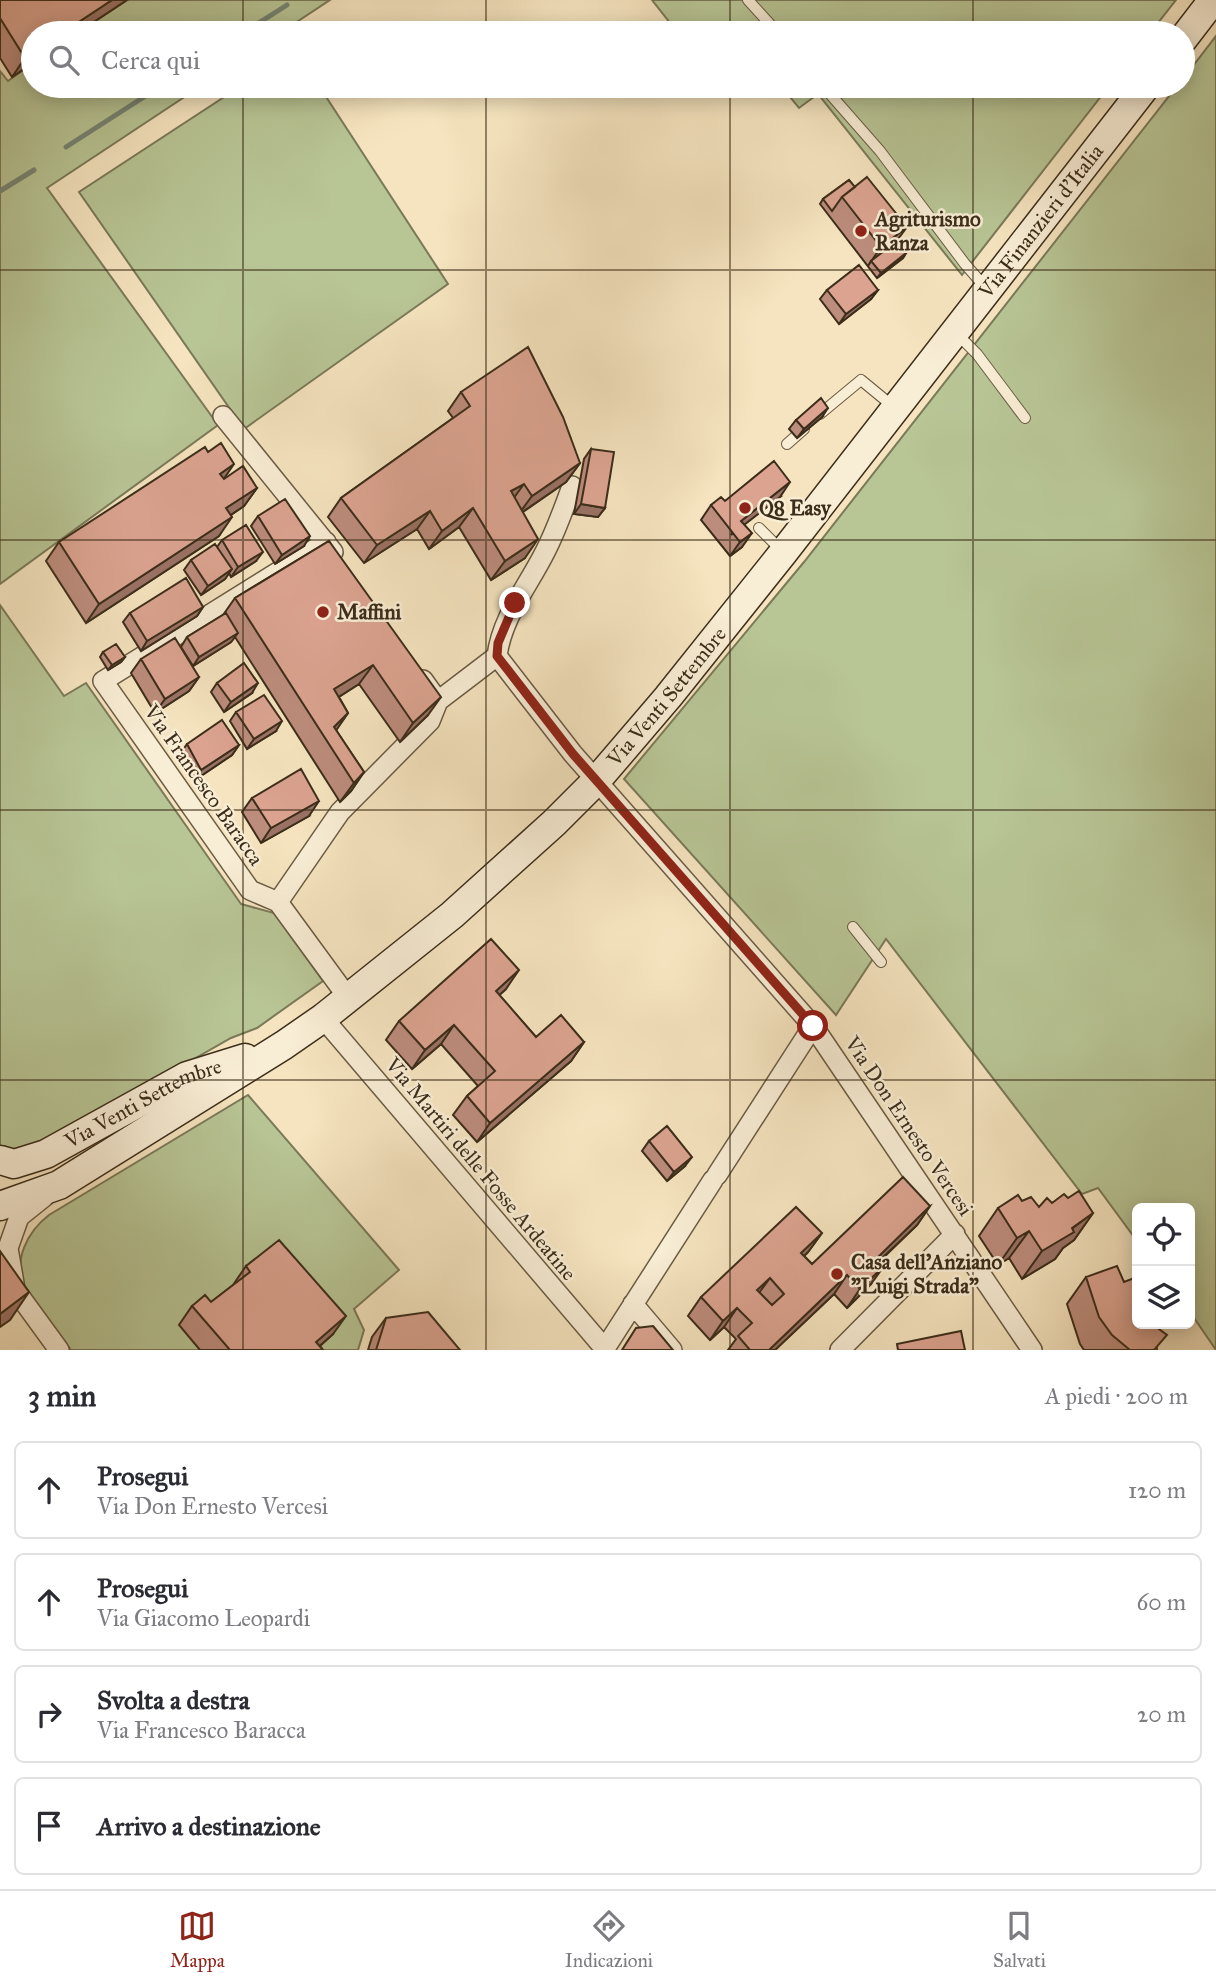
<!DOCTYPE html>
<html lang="it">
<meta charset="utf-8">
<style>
body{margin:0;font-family:"IM FELL Great Primer",serif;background:#f2f2f3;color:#2b2b33}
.controls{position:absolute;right:21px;bottom:21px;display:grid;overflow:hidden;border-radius:10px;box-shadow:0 4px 18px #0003}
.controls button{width:63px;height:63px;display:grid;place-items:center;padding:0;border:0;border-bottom:2px solid #e1e1e2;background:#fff;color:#2b2b33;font:35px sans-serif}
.stop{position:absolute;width:21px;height:21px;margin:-16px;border:5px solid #8f2418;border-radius:50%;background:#fff}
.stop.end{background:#8f2418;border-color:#fff;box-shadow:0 2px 7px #0008}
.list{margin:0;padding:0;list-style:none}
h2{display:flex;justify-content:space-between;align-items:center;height:91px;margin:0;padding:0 28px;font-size:30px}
h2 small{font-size:23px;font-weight:400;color:#7c7c81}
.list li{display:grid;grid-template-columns:46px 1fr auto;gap:21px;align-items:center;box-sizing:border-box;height:98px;margin:0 14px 14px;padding:0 14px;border:2px solid #e1e1e2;border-radius:10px}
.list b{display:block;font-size:26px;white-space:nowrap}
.list p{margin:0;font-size:23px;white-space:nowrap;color:#7c7c81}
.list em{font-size:23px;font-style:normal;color:#7c7c81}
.icon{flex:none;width:38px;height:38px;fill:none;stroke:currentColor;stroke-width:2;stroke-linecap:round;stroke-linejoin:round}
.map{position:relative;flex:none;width:1216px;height:1350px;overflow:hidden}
.search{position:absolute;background:#fff;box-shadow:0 4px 18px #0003;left:21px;right:21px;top:21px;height:77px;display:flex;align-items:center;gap:18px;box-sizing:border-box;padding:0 24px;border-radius:38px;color:#7c7c81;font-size:26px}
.sheet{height:539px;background:#fff}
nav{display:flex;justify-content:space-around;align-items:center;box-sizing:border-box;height:98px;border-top:2px solid #e1e1e2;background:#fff;font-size:19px;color:#7c7c81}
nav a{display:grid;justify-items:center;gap:4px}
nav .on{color:#8f2418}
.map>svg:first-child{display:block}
.green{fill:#b8c595;stroke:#7a7958;stroke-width:2}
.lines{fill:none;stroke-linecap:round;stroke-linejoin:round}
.stream{stroke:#768573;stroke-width:5}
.lane-casing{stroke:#6a5b43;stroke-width:12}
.street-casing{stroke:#6a5b43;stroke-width:22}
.secondary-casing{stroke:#3c2d1a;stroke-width:31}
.lane{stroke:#f8edd5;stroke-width:10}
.street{stroke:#f8edd5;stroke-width:19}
.secondary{stroke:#f8edd5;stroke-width:28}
.wall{fill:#bc8c7c;stroke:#3c2d1a;stroke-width:2}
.shaded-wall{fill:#997265;stroke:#3c2d1a;stroke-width:2}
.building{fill:#dba390;stroke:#3c2d1a;stroke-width:2;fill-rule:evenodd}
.route{stroke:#8f2418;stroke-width:9}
.grid{fill:none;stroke:#3c2d1a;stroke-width:2;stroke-opacity:0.55}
.poi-dot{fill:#8f2418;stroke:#f8edd5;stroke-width:2.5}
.labels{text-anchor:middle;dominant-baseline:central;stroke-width:5;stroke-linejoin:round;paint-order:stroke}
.poi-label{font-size:21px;font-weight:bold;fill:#3c2d1a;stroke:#f8edd5;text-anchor:start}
.street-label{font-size:21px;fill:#3c2d1a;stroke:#f8edd5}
</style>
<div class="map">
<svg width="1216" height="1350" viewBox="0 0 1216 1350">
<rect width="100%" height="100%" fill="#f5e4bf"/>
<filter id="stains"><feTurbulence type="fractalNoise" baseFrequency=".00286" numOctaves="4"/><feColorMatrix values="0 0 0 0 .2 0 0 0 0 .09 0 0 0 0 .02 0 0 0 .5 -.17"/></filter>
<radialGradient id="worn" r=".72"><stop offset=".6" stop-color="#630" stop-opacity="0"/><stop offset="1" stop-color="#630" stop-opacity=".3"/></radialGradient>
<!-- green -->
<path class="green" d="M127,0H330L280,33H77Z
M652,0H1176L1150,33H678Z
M1216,36V1350L1190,1312V1208H1137V1241L1098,1188L1082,1194L886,939L836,1015L624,779L804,562L1177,86H1183V79Z
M33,63V86H201L47,188L218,425L0,584V71L8,81Z
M241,86H319L448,284L244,429L79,192Z
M781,86H1109L962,275L818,94L799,108Z
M0,605L64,696L86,683L241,904L274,913L323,981L257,1028L231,1038L29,1153L0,1151Z
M248,1095L399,1270L354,1309L364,1330L358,1350H71C60,1336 29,1301 24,1288C13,1260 27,1232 49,1215Z"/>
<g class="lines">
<!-- stream -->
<path class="stream" d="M243,33L287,5
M66,147L161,86
M0,191L34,170"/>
<!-- lane casing -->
<g class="lane-casing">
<path id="lane" d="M748,0L778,33
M823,86L880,151L965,264L985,287
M956,333L977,354L1025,418
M820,414L861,380L895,408
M787,444L804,429
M759,528L781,550
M853,927L881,962"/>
</g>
<!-- street casing -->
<g class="street-casing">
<path id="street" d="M223,416L333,552
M326,542L103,681L250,890L278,902L349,999
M497,656L573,754L813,1026L1032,1350
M497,656C502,617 528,586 545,552C556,531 564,508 572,486
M423,680L438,701L497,656
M278,902L340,812L430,721L438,701
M323,1018L605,1349
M717,1175L813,1026
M8,1280L59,1350
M15,1289L8,1248L19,1217L44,1197
M633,1304L672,1350
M604,1350L713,1180
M840,1350L955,1234"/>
</g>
<!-- secondary casing -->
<g class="secondary-casing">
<g id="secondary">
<path d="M1183,39L1213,0"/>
<path id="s1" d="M0,1160L14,1164L46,1154L187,1076L245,1058"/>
<path id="s2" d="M0,1206L59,1185L284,1045L323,1018L452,915L554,823L597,780L668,697L783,553L1146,86"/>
</g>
</g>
<!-- lane -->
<use href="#lane" class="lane"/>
<!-- street -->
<use href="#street" class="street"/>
<!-- secondary -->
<use href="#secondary" class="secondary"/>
</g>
<!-- wall -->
<path class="wall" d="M0,0H127L77,33H33V63L12,77L0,58Z
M849,180L906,253L903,258L877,278L820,204L823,199Z
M827,290H878L871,299L839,324L820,299Z
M461,392L580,463L566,482L523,512L525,558L491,580L459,527L429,549L417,529L364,563L328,517L341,498L453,418L448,411Z
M822,417L797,438L789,429L796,420Z
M591,449L605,508L598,517L574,514L584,459Z
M208,452L224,479L257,488L244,506L231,515L219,536L86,623L46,561L59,542Z
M780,497L744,524L742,547L730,556L701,520L711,505L725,501Z
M258,516L304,546L275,564L251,526Z
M222,540L256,561L231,577L229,573L225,579L201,595L184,570L191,560L217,547Z
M329,541L428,715L400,742L359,684L339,697L348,713L336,730L364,772L351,791L340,802L235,637L231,642L193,666L181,647L187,637L223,615L235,598Z
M203,607L197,616L141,651L123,622L130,613Z
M103,652L125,657L121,662L108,670L100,657Z
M141,659L199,677L189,691L155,713L131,673Z
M217,683L252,693L224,712L211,692Z
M236,712L276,731L247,749L230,721Z
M187,744L239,745L232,755L195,780L180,754Z
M252,798L309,816L261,843L242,812Z
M506,989L499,995L536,1037L584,1042L571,1061L477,1142L453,1115L467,1096L478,1086L441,1044L412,1069L386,1040L399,1021Z
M649,1141L685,1166L667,1181L642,1151Z
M1068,1198L1093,1213L1074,1240L1063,1248L1055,1259L1022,1279L1009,1258L998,1265L979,1236L998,1208L1022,1201L1039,1207Z
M930,1206L917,1225L880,1261L871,1284L847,1308L834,1294L775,1350H728L736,1339L724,1327L710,1340L688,1316L701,1297L822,1233L808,1252L804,1256L812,1264Z
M246,1266L333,1334L320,1346L323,1350H200L179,1325L192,1306L211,1302L233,1285Z
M1086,1277L1137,1324H1156L1155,1326L1157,1350H1084L1080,1344L1067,1304Z
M386,1318L460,1350H368L372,1337Z"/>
<!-- shaded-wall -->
<path class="shaded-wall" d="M112,0H127L77,33H62Z
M33,53V63L12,77L25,58Z
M907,227L893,246L871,261L868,266L881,247Z
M906,253L903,258L877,278L881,273Z
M878,290L871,299L839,324L846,314Z
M828,408L822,417L797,438L804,429Z
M580,463L566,482L518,515L532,496Z
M234,464L221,483L220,474Z
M790,482L780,497L731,535L741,521Z
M524,484L510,503L511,491Z
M257,488L244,506L213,527L226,508Z
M581,504L605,508L598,517L574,514Z
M473,508L459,527L429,549L442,531Z
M430,511L417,529L364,563L377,545Z
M232,517L219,536L86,623L99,604Z
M752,533L742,547L730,556L740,542Z
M310,536L304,546L275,564L282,555Z
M538,539L525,558L491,580L505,561Z
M263,552L256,561L231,577L238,567Z
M232,569L225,579L201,595L208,586Z
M203,607L197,616L141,651L147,641Z
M238,633L231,642L193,666L199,657Z
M125,657L121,662L108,670L112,665Z
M373,665L359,684L321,708L334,689Z
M199,677L189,691L155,713L165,699Z
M258,683L252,693L224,712L231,702Z
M441,697L428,715L400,742L413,723Z
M348,713L335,732L334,727Z
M282,721L276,731L247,749L254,739Z
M239,745L232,755L195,780L201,770Z
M364,772L351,791L340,802L354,783Z
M319,801L309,816L261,843L271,828Z
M519,970L506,989L483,1010L496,991Z
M454,1025L441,1044L412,1069L425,1050Z
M584,1042L571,1061L477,1142L490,1123Z
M692,1157L685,1166L667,1181L674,1172Z
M930,1206L917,1225L863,1276L877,1258Z
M1093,1213L1074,1240L1063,1248L1055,1259L1022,1279L1042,1251Z
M1029,1231L1009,1258L998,1265L1017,1238Z
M822,1233L808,1252L788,1272L801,1253Z
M884,1266L871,1284L847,1308L860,1289Z
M847,1275L834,1294L775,1350H769Z
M770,1278L756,1297L757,1290Z
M29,1292L10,1320L0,1327V1314Z
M737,1308L724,1327L710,1340L723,1321Z
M346,1316L333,1334L315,1350L316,1342Z"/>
<!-- building -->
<path class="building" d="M0,0H112L62,33H33V53L25,58L0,18Z
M867,177L907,227L881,247L842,197Z
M849,180L855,187L842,197L832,211L823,199Z
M897,241L906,253L881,273L871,261Z
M859,265L878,290L846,314L827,290Z
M528,347L563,417L580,463L532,496L524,484L511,491L538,539L505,561L473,508L442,531L430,511L377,545L341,498L470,406L461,392Z
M821,398L828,408L804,429L796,420Z
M221,443L234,464L220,474L224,479L243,466L257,488L226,508L232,517L99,604L59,542L205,447L208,452Z
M591,449L614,452L605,508L581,504Z
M774,461L790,482L741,521L752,533L740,542L711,505L721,497L725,501Z
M285,499L310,536L282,555L258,516Z
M246,525L263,552L238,567L222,540Z
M329,541L441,697L413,723L373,665L334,689L348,713L334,727L364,772L354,783L235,598Z
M215,544L232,569L208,586L191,560Z
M186,578L203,607L147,641L130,613Z
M226,613L238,633L199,657L187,637Z
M175,638L199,677L165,699L141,659Z
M116,644L125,657L112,665L103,652Z
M244,663L258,683L231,702L217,683Z
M264,695L282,721L254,739L236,712Z
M222,720L239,745L201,770L187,744Z
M301,769L319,801L271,828L252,798Z
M491,939L519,970L496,991L536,1037L561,1015L584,1042L490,1123L467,1096L495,1071L454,1025L425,1050L399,1021Z
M667,1126L692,1157L674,1172L649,1141Z
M903,1177L930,1206L877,1258L884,1266L860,1289L847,1275L769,1350H750L738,1336L752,1323L737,1308L723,1321L701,1297L796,1207L822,1233L801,1253L812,1264ZM770,1278L784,1294L772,1305L757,1290Z
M1079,1191L1093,1213L1072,1228L1074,1232L1042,1251L1029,1231L1017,1238L998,1208L1018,1195L1022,1201L1031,1197L1039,1207L1047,1198L1052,1203L1064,1194L1068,1198Z
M279,1240L346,1316L316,1342L323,1350H230L192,1306L205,1295L211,1302L250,1272L246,1266Z
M0,1251L29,1292L0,1314Z
M1117,1266L1124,1282L1137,1277V1324H1152L1167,1335L1154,1350H1130L1112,1335L1099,1317L1086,1277Z
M428,1312L460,1350H376L386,1318Z
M653,1326L673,1350H622L636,1328Z
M961,1331L965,1350H898L897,1344Z"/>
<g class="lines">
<!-- route -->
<path class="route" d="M515,603L498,643L497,656L573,754L813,1026"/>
</g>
<!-- grid -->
<path class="grid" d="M243,0V33M486,0V33M730,0V33M973,0V33M243,86V1350M486,86V1350M730,86V1350M973,86V1350M0,270H1216M0,540H1216M0,810H1216M0,1080H1216"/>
<!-- markers -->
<g class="poi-dot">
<circle cx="861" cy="231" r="7"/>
<circle cx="745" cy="508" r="7"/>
<circle cx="323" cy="612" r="7"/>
<circle cx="837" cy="1274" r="7"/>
</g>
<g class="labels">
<!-- poi labels -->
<g class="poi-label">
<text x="875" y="219">Agriturismo<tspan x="875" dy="24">Ranza</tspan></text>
<text x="759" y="508">Q8 Easy</text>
<text x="337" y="612">Maffini</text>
<text x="851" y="1262">Casa dell'Anziano<tspan x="851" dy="24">"Luigi Strada"</tspan></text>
</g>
<!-- street labels -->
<g class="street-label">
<text stroke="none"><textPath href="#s2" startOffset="1452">Via Finanzieri d'Italia</textPath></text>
<text stroke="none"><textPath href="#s2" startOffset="847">Via Venti Settembre</textPath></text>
<text transform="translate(204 785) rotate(55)">Via Francesco Baracca</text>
<text stroke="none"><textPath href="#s1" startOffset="158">Via Venti Settembre</textPath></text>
<text transform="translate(909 1126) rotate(56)">Via Don Ernesto Vercesi</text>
<text transform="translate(481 1169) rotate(50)">Via Martiri delle Fosse Ardeatine</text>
</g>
</g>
<rect width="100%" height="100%" filter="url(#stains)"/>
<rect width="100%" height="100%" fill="url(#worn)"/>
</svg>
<div class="controls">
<button><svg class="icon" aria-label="locate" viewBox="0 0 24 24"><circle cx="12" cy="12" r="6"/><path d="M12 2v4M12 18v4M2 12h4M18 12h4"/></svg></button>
<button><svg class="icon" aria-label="layers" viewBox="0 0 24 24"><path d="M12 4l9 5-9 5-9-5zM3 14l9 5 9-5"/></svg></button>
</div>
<div class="stop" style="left:813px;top:1026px"></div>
<div class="stop end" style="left:515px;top:603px"></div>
<div class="search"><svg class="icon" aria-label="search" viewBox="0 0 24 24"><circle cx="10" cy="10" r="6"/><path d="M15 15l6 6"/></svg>Cerca qui</div>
</div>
<section class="sheet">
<h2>3 min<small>A piedi · 200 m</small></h2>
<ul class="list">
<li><svg class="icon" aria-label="ahead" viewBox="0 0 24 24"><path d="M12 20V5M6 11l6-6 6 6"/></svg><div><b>Prosegui</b><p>Via Don Ernesto Vercesi</p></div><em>120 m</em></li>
<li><svg class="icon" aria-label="ahead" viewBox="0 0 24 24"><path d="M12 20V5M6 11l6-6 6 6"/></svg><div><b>Prosegui</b><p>Via Giacomo Leopardi</p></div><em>60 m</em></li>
<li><svg class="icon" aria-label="right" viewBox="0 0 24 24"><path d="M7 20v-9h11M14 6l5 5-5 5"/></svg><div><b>Svolta a destra</b><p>Via Francesco Baracca</p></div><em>20 m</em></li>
<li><svg class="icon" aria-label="arrive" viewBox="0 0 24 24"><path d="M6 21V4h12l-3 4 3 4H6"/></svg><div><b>Arrivo a destinazione</b></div></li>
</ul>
</section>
<nav>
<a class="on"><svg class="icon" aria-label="map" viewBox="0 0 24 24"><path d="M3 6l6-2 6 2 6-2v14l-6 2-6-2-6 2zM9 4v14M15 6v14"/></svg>Mappa</a>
<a><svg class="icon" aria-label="directions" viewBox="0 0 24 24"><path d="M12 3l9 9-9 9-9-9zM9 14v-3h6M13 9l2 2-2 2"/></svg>Indicazioni</a>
<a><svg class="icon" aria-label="saved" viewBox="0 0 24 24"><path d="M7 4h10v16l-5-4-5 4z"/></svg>Salvati</a>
</nav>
